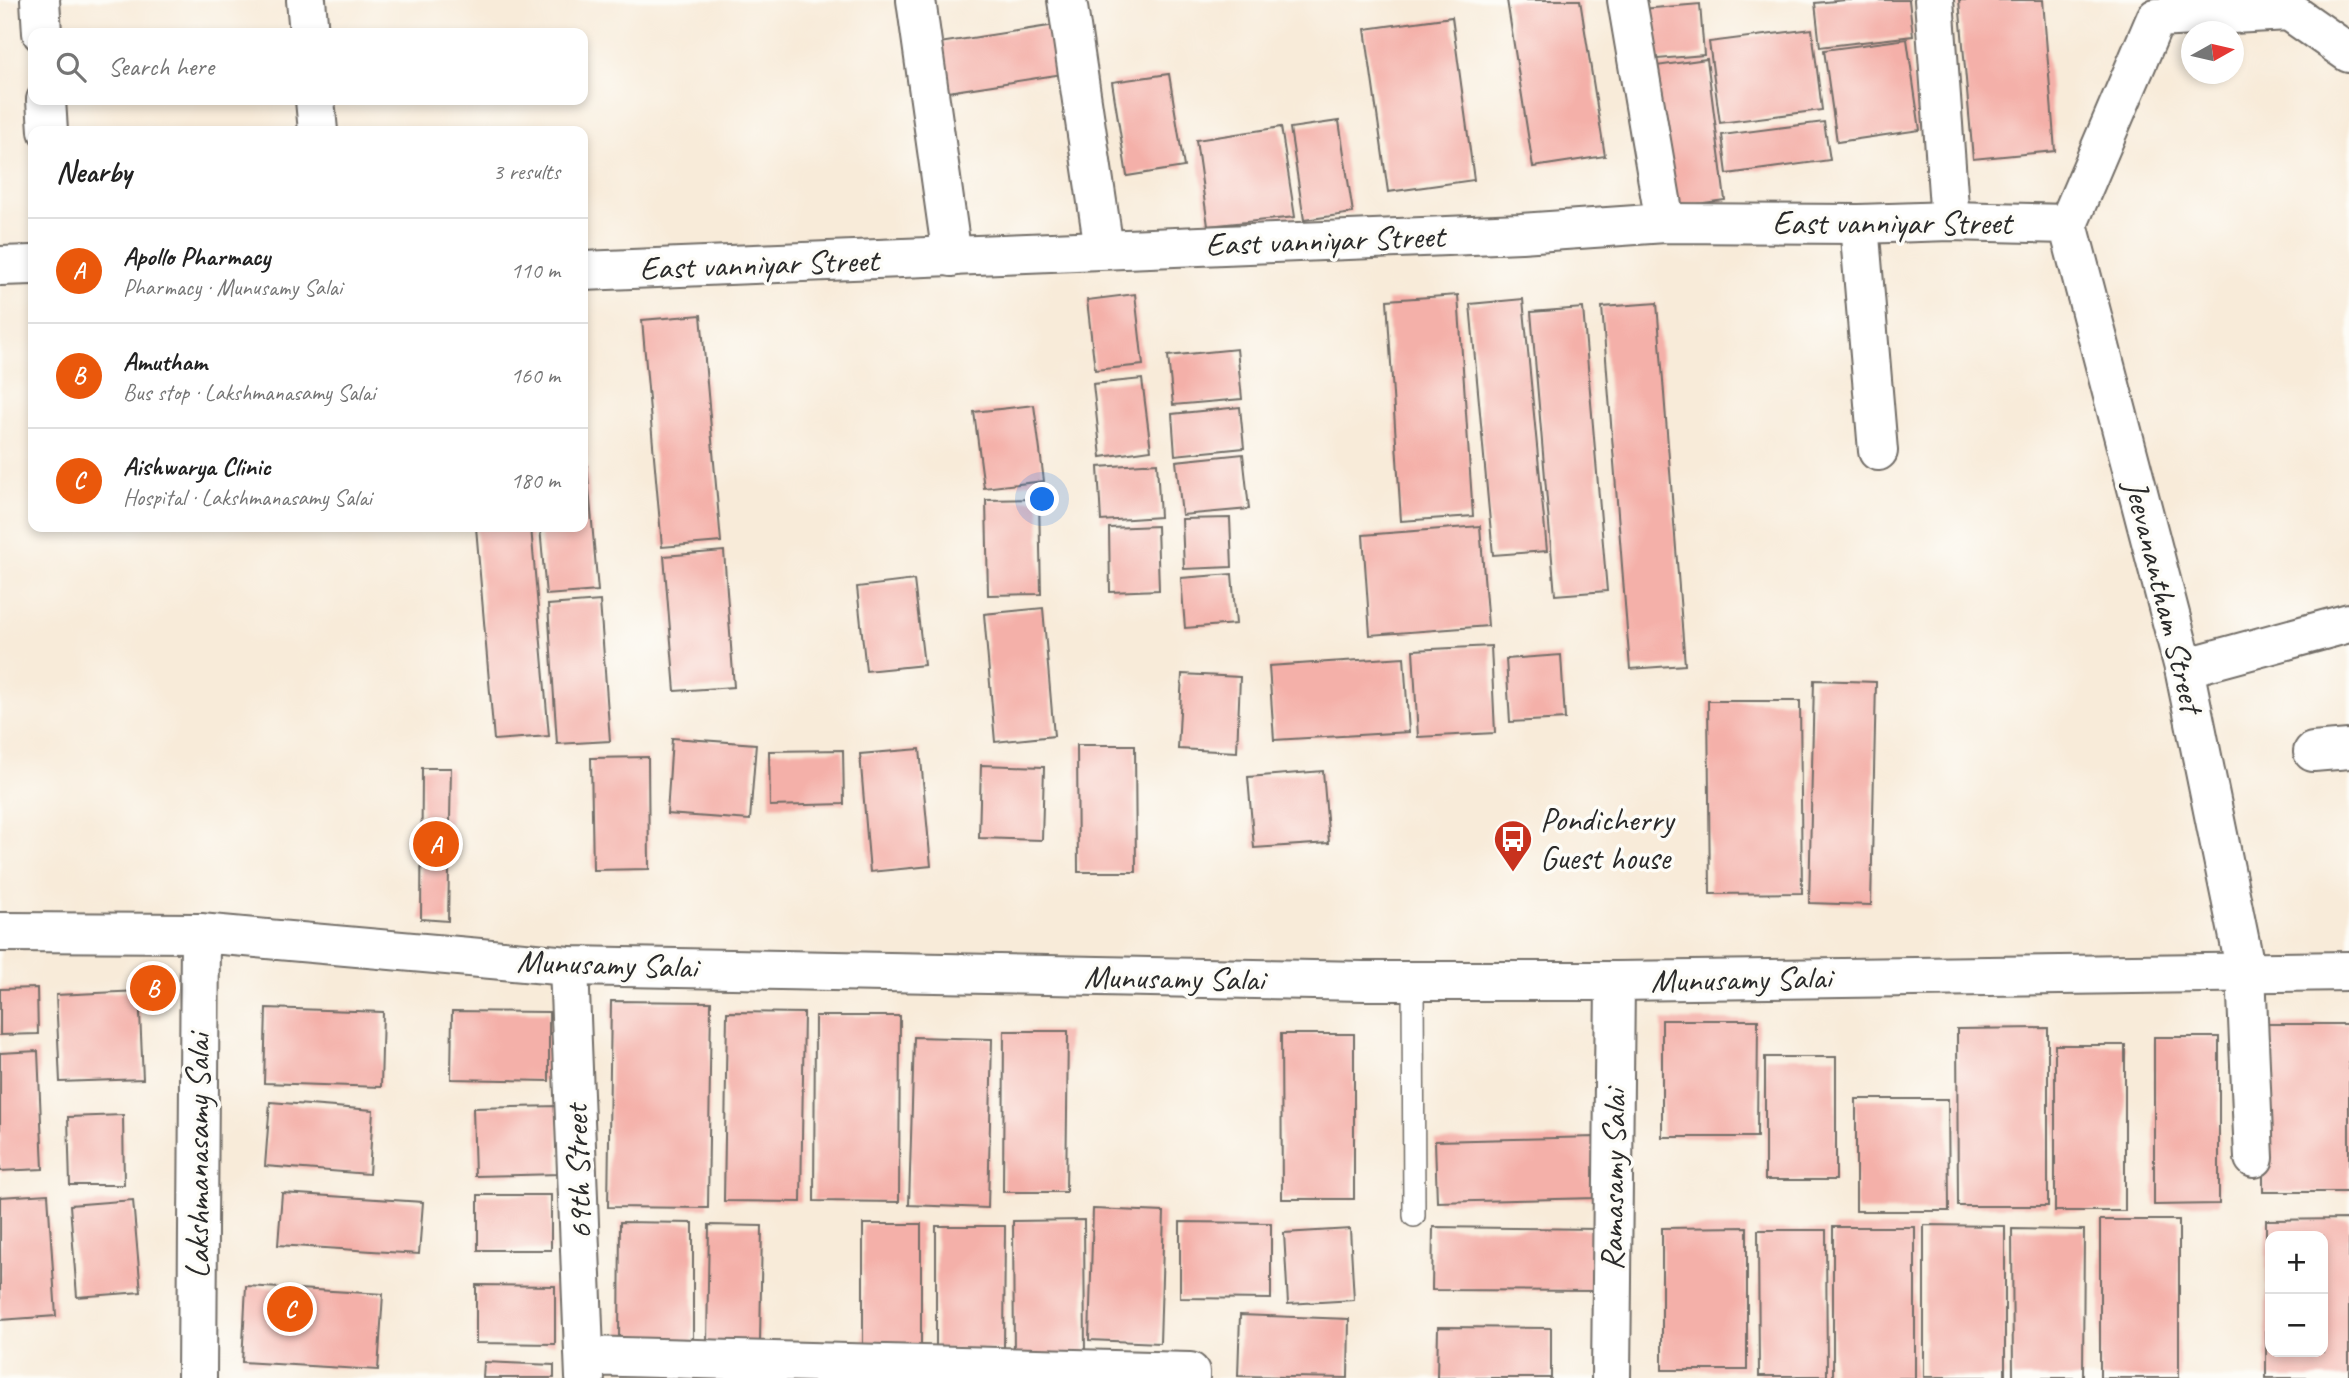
<!DOCTYPE html>
<meta charset="utf-8">
<style>
body{margin:0;font-family:Caveat,sans-serif;background:#f2f2f2;color:#222}
.controls{position:absolute;right:21px;bottom:21px;display:grid;overflow:hidden;border-radius:14px;box-shadow:0 4px 10px #0003}
.controls button{width:63px;height:63px;display:grid;place-items:center;padding:0;border:0;border-bottom:2px solid #e0e0e0;background:#fff;color:#222;font:35px sans-serif}
.compass{position:absolute;left:2181px;top:21px;width:63px;height:63px;border-radius:50%;background:#fff;box-shadow:0 4px 10px #0003;rotate:82deg}
.you{position:absolute;left:1043px;top:500px;width:24px;height:24px;margin:-18px;border:5px solid #fff;border-radius:50%;background:#1a73e8;box-shadow:0 0 0 10px #1a73e833}
.badge{display:grid;place-items:center;width:46px;height:46px;border-radius:50%;background:#ea580c;color:#fff;font-size:23px;font-weight:700}
.pin{position:absolute;translate:-50% -50%;border:4px solid #fff;box-shadow:0 2px 7px #0006}
.list{margin:0;padding:0;list-style:none}
h2{display:flex;justify-content:space-between;align-items:center;height:91px;margin:0;padding:0 28px;font-size:30px}
h2 small{font-size:23px;font-weight:400;color:#767676}
.list li{display:grid;grid-template-columns:46px 1fr auto;gap:21px;align-items:center;box-sizing:border-box;height:105px;padding:0 28px;border-top:2px solid #e0e0e0}
.list b{display:block;font-size:26px;white-space:nowrap}
.list p{margin:0;font-size:23px;white-space:nowrap;color:#767676}
.list em{font-size:23px;font-style:normal;color:#767676}
.icon{flex:none;width:38px;height:38px;fill:none;stroke:currentColor;stroke-width:2;stroke-linecap:round;stroke-linejoin:round}
.map{position:relative;flex:none;width:2349px;height:1378px;overflow:hidden}
.search{position:absolute;background:#fff;box-shadow:0 4px 10px #0003;left:28px;top:28px;width:560px;height:77px;display:flex;align-items:center;gap:18px;box-sizing:border-box;padding:0 24px;border-radius:14px;color:#767676;font-size:26px}
.panel{position:absolute;background:#fff;box-shadow:0 4px 10px #0003;left:28px;top:126px;width:560px;height:406px;border-radius:14px}
.map>svg:first-child{display:block}
.building{fill:#f4b0a9;fill-rule:evenodd}
.lines{fill:none;stroke-linecap:round;stroke-linejoin:round}
.service-casing{stroke:#736e68;stroke-width:24}
.minor-casing{stroke:#736e68;stroke-width:42}
.tertiary-casing{stroke:#736e68;stroke-width:42}
.secondary-casing{stroke:#736e68;stroke-width:42}
.service{stroke:#fff;stroke-width:21}
.minor{stroke:#fff;stroke-width:38}
.tertiary{stroke:#fff;stroke-width:38}
.secondary{stroke:#fff;stroke-width:38}
.labels{text-anchor:middle;dominant-baseline:central;stroke-width:7;stroke-linejoin:round;paint-order:stroke}
.street-label{font-size:33px;fill:#2b2b2b;stroke:#fdfcf7}
.poi-label{font-size:33px;fill:#2b2b2b;stroke:#fdfcf7;text-anchor:start}
</style>
<div class="map">
<svg width="2349" height="1378" viewBox="0 0 2349 1378">
<rect width="100%" height="100%" fill="#fdfcf7"/>
<filter id="ink" filterUnits="userSpaceOnUse"><feTurbulence type="fractalNoise" baseFrequency=".0143" numOctaves="2"/><feDisplacementMap in="SourceGraphic" scale="14" xChannelSelector="R" yChannelSelector="G"/><feConvolveMatrix kernelMatrix="1 2 1 2 8 2 1 2 1" color-interpolation-filters="sRGB"/></filter>
<filter id="wash" filterUnits="userSpaceOnUse"><feTurbulence type="fractalNoise" baseFrequency=".00686" numOctaves="4" result="noise"/><feDisplacementMap in="SourceGraphic" scale="28" xChannelSelector="R" yChannelSelector="G"/><feGaussianBlur stdDeviation="1.57" result="paint"/><feColorMatrix in="noise" values="0 0 0 0 0 0 0 0 0 0 0 0 0 0 0 0 0 1.4 0 .05"/><feComposite in="paint" operator="in"/></filter>
<g filter="url(#wash)">
<rect width="100%" height="100%" fill="#f8ebd9"/>
<g id="blocks">
<!-- building -->
<path class="building" d="M1507,0H1580L1605,156L1533,167Z
M1846,0H1909L1913,36L1820,47L1815,3Z
M1959,0H2043L2055,151L1973,159Z
M1700,4L1704,55L1646,60L1642,9Z
M1452,17L1474,180L1388,192L1365,29Z
M1062,24L1069,73L941,93L933,44Z
M1812,29L1822,110L1720,123L1709,42Z
M1907,39L1920,130L1837,142L1824,50Z
M1707,59L1725,200L1668,208L1649,67Z
M1169,74L1184,167L1127,176L1112,82Z
M1339,121L1353,213L1304,220L1290,128Z
M1824,122L1830,160L1727,174L1722,135Z
M1281,127L1295,217L1208,226L1196,140Z
M1135,294L1143,365L1095,370L1087,300Z
M1458,295L1473,516L1401,521L1387,300Z
M1523,299L1547,551L1493,555L1470,304Z
M1657,303L1685,665L1630,669L1602,307Z
M1583,308L1607,591L1555,595L1531,312Z
M701,315L721,542L662,547L642,320Z
M1237,349L1242,399L1173,405L1168,356Z
M1142,379L1151,450L1101,457L1093,384Z
M1034,405L1044,481L984,488L974,412Z
M1240,407L1244,448L1175,455L1172,414Z
M583,431H585L587,457L583,458Z
M1243,454L1249,509L1182,515L1176,461Z
M1157,463L1160,517L1101,521L1098,467Z
M583,465H587L598,591L546,595L540,527H583Z
M1039,499L1041,594L988,595L986,500Z
M1230,518L1232,567L1184,569L1182,519Z
M1157,526L1159,590L1110,592L1109,528Z
M1480,526L1488,626L1370,635L1363,535Z
M476,527H531L549,736L494,740Z
M724,551L734,687L675,691L664,556Z
M1232,574L1236,624L1185,628L1181,578Z
M914,580L924,665L866,671L857,587Z
M600,601L610,741L557,744L548,605Z
M1043,608L1054,736L995,742L984,614Z
M1491,646L1495,733L1418,737L1413,650Z
M1561,655L1565,719L1510,722L1506,659Z
M1404,657L1409,732L1274,740L1269,666Z
M1182,674L1240,677L1237,752L1178,749Z
M1814,680L1876,682L1871,905L1809,903Z
M1708,701H1800L1802,893L1710,894Z
M672,738L756,744L750,820L667,814Z
M1077,745H1135L1136,872H1078Z
M920,749L931,866L870,872L860,754Z
M843,750L844,804L770,806L769,751Z
M648,757L649,869L593,870L591,758Z
M981,765L1044,767L1042,840L979,838Z
M422,768H451L448,921L421,919Z
M1323,771L1329,843L1254,848L1248,777Z
M37,988L38,1034L0,1035V989Z
M139,991L143,1079L60,1082L56,995Z
M611,1001L711,1002L708,1208L608,1207Z
M266,1008L383,1012L381,1087L264,1083Z
M452,1011L549,1012V1081L451,1079Z
M727,1012L804,1013L801,1202L724,1201Z
M815,1016H900L899,1202L814,1201Z
M1662,1020H1758L1757,1137H1662Z
M2263,1024H2349V1192H2263Z
M2048,1028V1206H1958L1957,1029Z
M1004,1031H1068L1066,1192H1003Z
M1281,1034H1354V1199H1282Z
M914,1037L992,1039L988,1208L909,1205Z
M2154,1037H2219V1204L2154,1205Z
M2055,1045H2125V1211H2055Z
M38,1051L43,1169L0,1171V1053Z
M1765,1057H1836V1180H1765Z
M1856,1099H1948L1949,1211H1856Z
M270,1102L373,1110L369,1174L265,1166Z
M558,1106L559,1174L475,1176L473,1108Z
M123,1115L124,1185H70L68,1117Z
M1595,1137L1596,1198L1437,1202L1435,1141Z
M282,1193L423,1202L419,1254L278,1245Z
M48,1194L56,1316L0,1320V1197Z
M478,1195H551V1250H478Z
M133,1200L141,1292L77,1297L70,1205Z
M1093,1209L1164,1212L1160,1343L1089,1340Z
M2349,1219V1378H2266V1220ZM2270,1236H2323V1352H2270Z
M1084,1220L1085,1356L1014,1357L1013,1221Z
M2100,1220H2179V1378H2100Z
M620,1222L693,1223V1343L619,1342Z
M1180,1222L1271,1223V1299L1180,1298Z
M863,1224H921V1346H863Z
M709,1225L762,1226L760,1343H707Z
M1924,1225L2005,1226V1377H1924Z
M936,1226H1005L1004,1350L936,1349Z
M1433,1227L1598,1229L1597,1291L1432,1290Z
M1747,1227V1370H1662V1228Z
M1833,1227H1915V1378H1833Z
M1350,1229L1354,1300L1288,1304L1284,1233Z
M2012,1229L2084,1230L2083,1378H2013Z
M1758,1230H1826L1827,1376H1759Z
M476,1285L555,1286V1344L476,1343Z
M246,1286L383,1294L378,1370L242,1362Z
M1240,1315L1349,1319L1348,1378L1238,1376Z
M1438,1327L1551,1328V1378H1437Z
M484,1362L554,1365V1378H483Z"/>
</g>
</g>
<g filter="url(#ink)">
<use href="#blocks" fill-opacity="0" stroke="#736e68" stroke-width="2"/>
<g class="lines">
<!-- service casing -->
<g class="service-casing">
<path id="service" d="M1413,981L1414,1216"/>
</g>
<!-- minor casing -->
<g class="minor-casing">
<path id="minor" d="M306,0L309,33
M916,0L952,257
M1067,0L1104,249
M1627,0L1665,223
M1934,0L1950,221
M315,100L318,131
M1859,224L1878,451
M2068,224L2156,18L2289,11L2349,53
M0,266L33,265
M2184,668L2349,623
M2313,752L2349,749
M569,966L585,1378
M2246,972L2254,1158
M585,1356L1190,1372V1378"/>
</g>
<!-- tertiary casing -->
<g class="tertiary-casing">
<path id="tertiary" d="M40,0L42,33
M46,100L48,131
M583,271L1521,233L1665,223L1859,224L1950,221L2068,224L2184,668L2246,972
M197,1378L200,933
M1611,1378L1615,981"/>
</g>
<!-- secondary casing -->
<g class="secondary-casing">
<path id="secondary" d="M0,932L200,933L569,966L1364,981H1615L2349,971"/>
</g>
<!-- service -->
<use href="#service" class="service"/>
<!-- minor -->
<use href="#minor" class="minor"/>
<!-- tertiary -->
<use href="#tertiary" class="tertiary"/>
<!-- secondary -->
<use href="#secondary" class="secondary"/>
</g>
</g>
<!-- icons -->
<defs>
<g id="bus-pin" transform="scale(2.0125)"><path d="M0 17L-7.5 6A9.5 9.5 0 1 1 7.5 6Z" fill="#c8321e" stroke="#fdfcf7"/><path d="M-5-6H5V4H4V6H2V4H-2V6H-4V4H-5ZM-3.5-4V0h7V-4ZM-3.5 1.2v1.5H-2V1.2ZM2 1.2v1.5H3.5V1.2Z" fill="#fff"/></g>
</defs>
<g fill-rule="evenodd">
<use href="#bus-pin" x="1513" y="839"/>
</g>
<g class="labels">
<!-- street labels -->
<g class="street-label">
<text x="1892" y="223">East vanniyar Street</text>
<text transform="translate(1325 240) rotate(-2)">East vanniyar Street</text>
<text transform="translate(759 264) rotate(-2)">East vanniyar Street</text>
<text transform="translate(2164 596) rotate(76)">Jeevanantham Street</text>
<text transform="translate(607 964) rotate(2)">Munusamy Salai</text>
<text transform="translate(1174 978) rotate(1)">Munusamy Salai</text>
<text transform="translate(1741 979) rotate(-1)">Munusamy Salai</text>
<text transform="translate(198 1156) rotate(-90)">Lakshmanasamy Salai</text>
<text transform="translate(578 1172) rotate(-92)">69th Street</text>
<text transform="translate(1613 1180) rotate(-89)">Ramasamy Salai</text>
</g>
<!-- poi labels -->
<g class="poi-label">
<text x="1540" y="820">Pondicherry<tspan x="1540" dy="38">Guest house</tspan></text>
</g>
</g>
</svg>
<div class="controls">
<button>+</button>
<button>−</button>
</div>
<svg class="compass" viewBox="-18 -18 36 36"><path d="M0-13l5 13h-10z" fill="#e53935"/><path d="M0 13l5-13h-10z" fill="#767676"/></svg>
<div class="you"></div>
<div class="pin badge" style="left:436px;top:844px">A</div>
<div class="pin badge" style="left:153px;top:988px">B</div>
<div class="pin badge" style="left:290px;top:1309px">C</div>
<div class="search"><svg class="icon" aria-label="search" viewBox="0 0 24 24"><circle cx="10" cy="10" r="6"/><path d="M15 15l6 6"/></svg>Search here</div>
<section class="panel">
<h2>Nearby<small>3 results</small></h2>
<ul class="list">
<li><span class="badge">A</span><div><b>Apollo Pharmacy</b><p>Pharmacy · Munusamy Salai</p></div><em>110 m</em></li>
<li><span class="badge">B</span><div><b>Amutham</b><p>Bus stop · Lakshmanasamy Salai</p></div><em>160 m</em></li>
<li><span class="badge">C</span><div><b>Aishwarya Clinic</b><p>Hospital · Lakshmanasamy Salai</p></div><em>180 m</em></li>
</ul>
</section>
</div>
